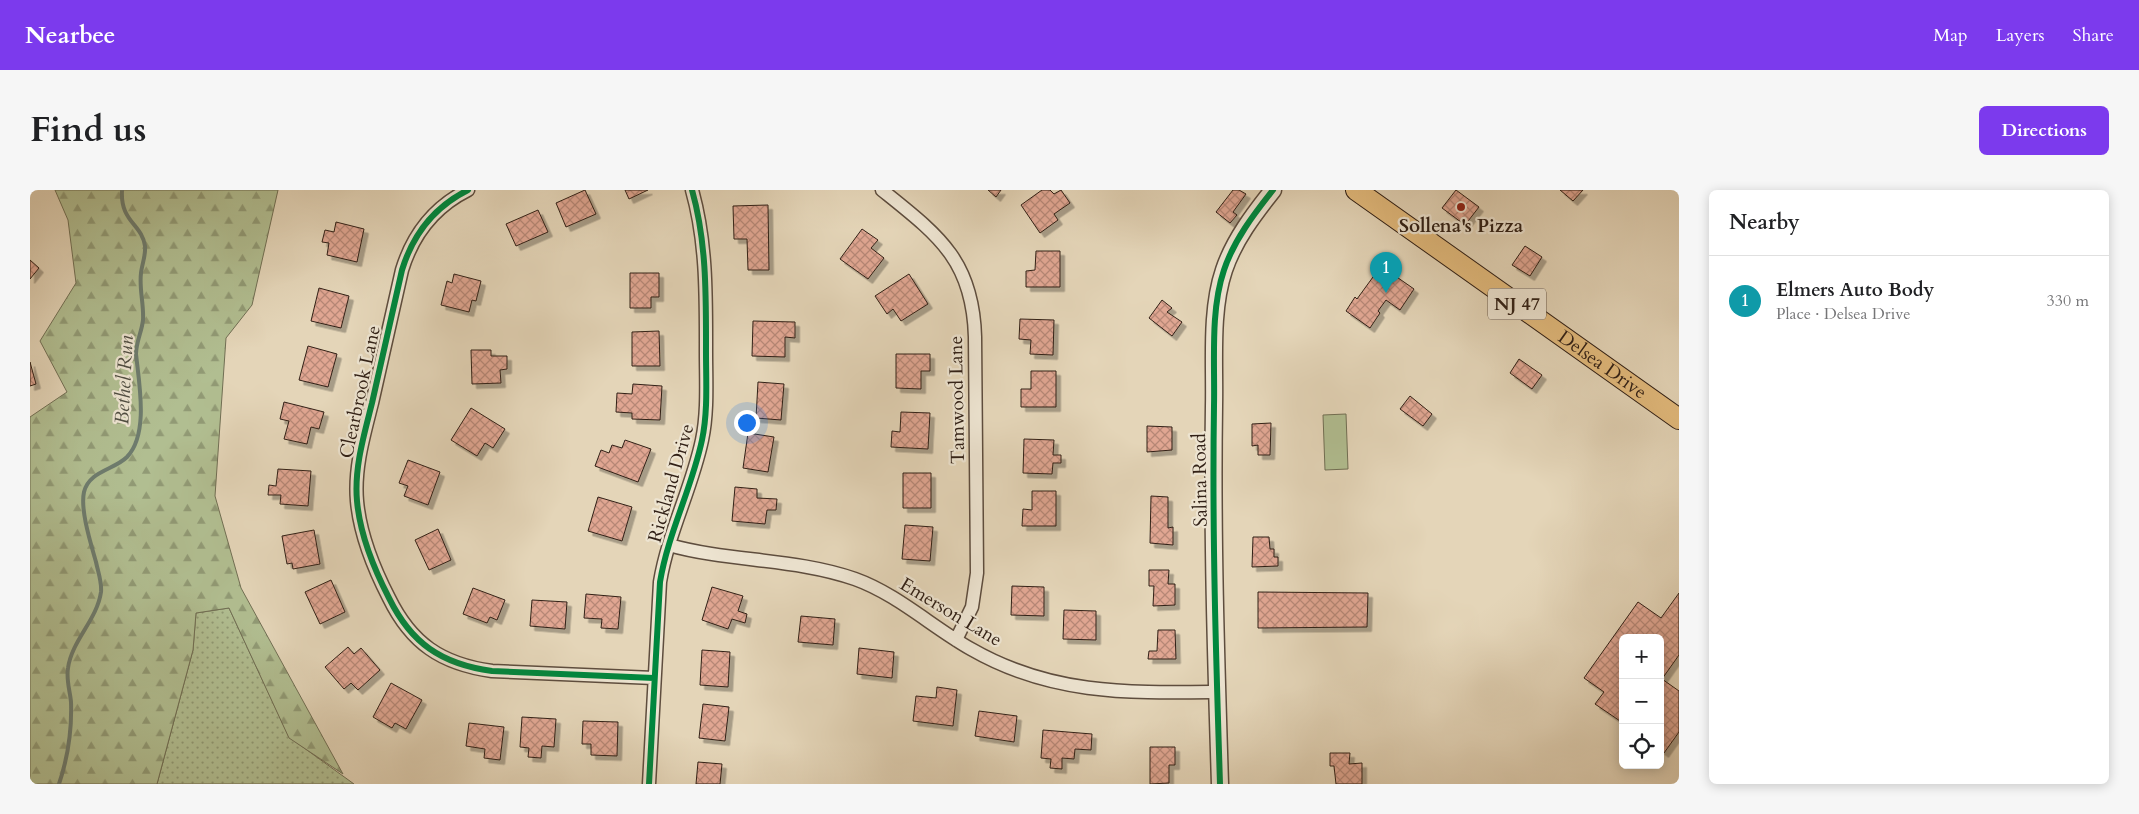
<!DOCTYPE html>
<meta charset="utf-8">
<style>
body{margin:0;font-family:Cardo,serif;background:#f6f6f6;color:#202124}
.controls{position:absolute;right:15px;bottom:15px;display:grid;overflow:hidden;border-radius:8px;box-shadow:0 2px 12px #0003}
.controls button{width:45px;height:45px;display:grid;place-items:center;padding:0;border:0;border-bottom:1px solid #e0e0e0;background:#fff;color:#202124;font:25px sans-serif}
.you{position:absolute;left:716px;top:232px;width:18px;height:18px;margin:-12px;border:4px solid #fff;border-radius:50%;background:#1a73e8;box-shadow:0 0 0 8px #1a73e833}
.badge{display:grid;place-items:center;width:32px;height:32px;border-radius:50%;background:#7c3aed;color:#fff;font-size:16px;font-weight:700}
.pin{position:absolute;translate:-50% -41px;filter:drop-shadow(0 1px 2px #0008)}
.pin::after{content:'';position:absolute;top:26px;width:18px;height:15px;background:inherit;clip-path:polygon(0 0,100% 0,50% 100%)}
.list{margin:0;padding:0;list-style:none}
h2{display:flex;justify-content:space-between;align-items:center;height:65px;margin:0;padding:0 20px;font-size:21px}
h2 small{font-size:16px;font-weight:400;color:#757577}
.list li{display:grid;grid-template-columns:32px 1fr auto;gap:15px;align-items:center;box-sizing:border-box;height:90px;padding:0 20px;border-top:1px solid #e0e0e0}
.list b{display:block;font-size:19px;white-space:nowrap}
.list p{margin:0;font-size:16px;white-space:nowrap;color:#757577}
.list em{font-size:16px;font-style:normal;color:#757577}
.icon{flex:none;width:28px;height:28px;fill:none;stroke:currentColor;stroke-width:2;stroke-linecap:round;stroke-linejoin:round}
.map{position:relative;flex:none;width:1649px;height:594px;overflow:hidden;border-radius:8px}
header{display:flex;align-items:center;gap:30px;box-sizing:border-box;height:70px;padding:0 25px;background:#7c3aed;color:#fff}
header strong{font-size:24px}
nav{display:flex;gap:28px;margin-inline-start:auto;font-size:18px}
.intro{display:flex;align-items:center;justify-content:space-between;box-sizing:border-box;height:120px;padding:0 30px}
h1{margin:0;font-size:35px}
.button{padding:12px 22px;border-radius:8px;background:#7c3aed;color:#fff;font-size:18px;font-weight:700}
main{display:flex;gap:30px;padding:0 30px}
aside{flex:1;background:#fff;border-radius:8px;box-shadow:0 2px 12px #0003}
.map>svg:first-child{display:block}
.grass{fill:url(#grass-dots);stroke:#716f54}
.forest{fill:url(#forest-firs);stroke:#716f54}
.park{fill:#b1be91;stroke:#716f54}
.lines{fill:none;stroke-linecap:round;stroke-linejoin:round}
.stream{stroke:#6e7c6e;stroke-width:4}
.building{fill:url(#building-cross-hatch);stroke:#312016;filter:url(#shadow)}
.minor-casing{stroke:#5e4d3e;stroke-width:15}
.tertiary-casing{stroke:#5e4d3e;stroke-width:19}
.primary-casing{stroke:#312016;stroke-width:22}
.minor{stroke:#ede4d1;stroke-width:12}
.tertiary{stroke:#ede4d1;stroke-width:16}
.primary{stroke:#e2ba7c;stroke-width:20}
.cycleway-casing{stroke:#ede4d1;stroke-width:9}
.cycleway{stroke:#00873e;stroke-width:6}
.poi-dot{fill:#8f2418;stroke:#ede4d1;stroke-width:2}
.labels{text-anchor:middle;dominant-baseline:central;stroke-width:4.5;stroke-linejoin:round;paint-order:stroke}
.shield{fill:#ede4d1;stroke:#695b4e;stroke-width:1}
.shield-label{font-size:18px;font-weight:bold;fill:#312016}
.poi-label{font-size:19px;font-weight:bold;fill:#312016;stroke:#ede4d1}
.street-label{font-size:19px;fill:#312016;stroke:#ede4d1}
.water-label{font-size:20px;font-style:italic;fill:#504e42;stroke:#ede4d1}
</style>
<header>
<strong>Nearbee</strong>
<nav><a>Map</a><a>Layers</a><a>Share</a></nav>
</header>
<div class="intro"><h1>Find us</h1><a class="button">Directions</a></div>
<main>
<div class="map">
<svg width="1649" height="594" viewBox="0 0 1649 594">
<defs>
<pattern id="grass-dots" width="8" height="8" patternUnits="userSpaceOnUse" patternTransform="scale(1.25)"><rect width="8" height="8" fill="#b1be91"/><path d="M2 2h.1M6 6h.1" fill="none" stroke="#919a75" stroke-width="1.8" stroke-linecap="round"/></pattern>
<pattern id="forest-firs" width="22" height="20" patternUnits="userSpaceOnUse" patternTransform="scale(1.25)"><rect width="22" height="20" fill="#b1be91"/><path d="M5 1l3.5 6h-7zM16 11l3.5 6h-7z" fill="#919a75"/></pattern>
<pattern id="building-cross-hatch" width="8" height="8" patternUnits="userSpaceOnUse" patternTransform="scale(1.25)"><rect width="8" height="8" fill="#e0a692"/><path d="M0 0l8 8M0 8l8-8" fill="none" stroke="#b68776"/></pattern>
<filter id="shadow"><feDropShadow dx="4.5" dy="4.5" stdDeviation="0" flood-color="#0004"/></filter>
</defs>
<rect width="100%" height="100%" fill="#e4d5b8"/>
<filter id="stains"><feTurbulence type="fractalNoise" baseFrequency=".004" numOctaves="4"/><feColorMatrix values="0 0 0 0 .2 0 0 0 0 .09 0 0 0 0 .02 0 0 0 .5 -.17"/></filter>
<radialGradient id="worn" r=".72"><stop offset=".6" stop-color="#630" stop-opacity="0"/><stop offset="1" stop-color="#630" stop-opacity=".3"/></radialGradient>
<!-- grass -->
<path class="grass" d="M199,418L259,547L324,594H127L163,460L166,423Z"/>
<!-- forest -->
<path class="forest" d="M25,0H248L222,115L196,148L185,306L211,398L313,584L259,548L199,418L166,423L163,460L127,594H0V227L37,202L10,151L46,93L38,30Z"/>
<!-- park -->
<path class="park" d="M1316,224L1318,279L1295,280L1293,225Z"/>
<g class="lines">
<!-- stream -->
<path class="stream" d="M29,594C38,567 42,540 41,512C40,501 36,490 38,478C42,450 67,430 71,402C72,392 68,382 66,372C61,354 50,320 54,302C59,281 84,280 97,267C119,244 109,193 106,164C106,152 112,141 113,130C114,114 109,99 111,83C112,74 116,65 115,56C112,34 90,32 92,0"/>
</g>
<!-- building -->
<path class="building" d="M555,0L566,24L536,37L526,13Z
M595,0H618L599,9Z
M958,0H971L966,7Z
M1012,0H1020L1024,4L1031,0L1040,13L1024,24L1028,30L1010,43L991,15Z
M1203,0H1209L1216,4L1203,22L1207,25L1200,33L1186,22Z
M1426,0L1449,17L1435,35L1412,18Z
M1530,0H1553L1543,11Z
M738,15L739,80H718L717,49H704L703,16Z
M508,20L518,42L486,56L476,34Z
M306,32L334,39L327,72L297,65L299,53L292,52L295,40L304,42Z
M832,39L848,50L841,58L854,68L838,89L810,69Z
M1495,56L1512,67L1500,86L1482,75Z
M1006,61H1030V97H996V81L1005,80Z
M0,70L9,78L0,89Z
M1351,76L1384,99L1370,120L1356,110L1348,121L1350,123L1340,138L1316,121L1325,107L1327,109Z
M600,83H629V107H621V118H600Z
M424,84L451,91L446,111L442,110L439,122L411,115L417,91L422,93Z
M879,84L898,114L871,131L863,119L857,124L845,106Z
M289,98L319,106L311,138L281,131Z
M1132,110L1142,118L1137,122L1152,132L1142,146L1119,128Z
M990,129L1024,130L1023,165L1000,164L1001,150L989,149Z
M723,131L765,132V148L755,147V167L722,166Z
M629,141L630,176H602V142Z
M278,156L307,164L298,197L269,190Z
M441,160H461V166H477V179L470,180L471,193L442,194Z
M866,164H900V181H891V199L866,198Z
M1489,169L1512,185L1502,199L1480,183Z
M0,172L6,194L0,196Z
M1001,181H1026V217H991V199H1001Z
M728,192L754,194L751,230L726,228Z
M603,194L632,196L630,230L602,229V223L586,222L587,203L602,204Z
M1380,206L1402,224L1393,236L1370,219Z
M254,212L294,222L289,239L281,237L277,254L254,249L259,231L250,229Z
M441,218L475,239L463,258L455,253L447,266L421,250Z
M871,222L900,223L898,259L861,257L862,241L870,242Z
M1241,233L1240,265H1228V255L1222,256V234Z
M1117,236L1142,237V260L1117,262Z
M718,243L744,247L738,282L713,278Z
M994,249L1024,250L1023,265H1031V273H1023L1022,284L993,283Z
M595,250L621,259L608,292L565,276L571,260L579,263L582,255L592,258Z
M378,270L410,282L398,315L374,306L378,296L369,293Z
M248,279L281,281L278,316L250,314L251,305H238L239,295L246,296Z
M873,283H901V318H873Z
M705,297L727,299V308L747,309L746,320H737L735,334L702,331Z
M1002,301H1026V336H992L993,319L1002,320Z
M1121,306L1138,307V338L1143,337V355L1120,353Z
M568,307L602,317L592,351L558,341Z
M875,335L903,337L900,371L872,369Z
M408,339L421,370L399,380L385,350Z
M284,340L290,374L263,379L262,373L257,374L252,346Z
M1223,347H1239L1240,359H1244V367H1248V376L1222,377Z
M1119,380H1139L1138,394H1145V415L1123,416L1124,396H1119Z
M301,390L315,422L290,434L275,402Z
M982,396L1014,397V426L981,425Z
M682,397L713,406L708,421L717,424L715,433L702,429L698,439L672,430Z
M443,398L475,410L467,430L460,427L457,433L433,424Z
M1228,402L1338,403L1337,437L1228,438Z
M1649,403V465L1632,489L1649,501V542L1634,563L1630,560V448H1593V533L1565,514L1574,502L1554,488L1608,412L1631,428Z
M556,404L591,407L588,439L571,438L572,429L554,428Z
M502,410L537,412L535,439L500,436Z
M1034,420L1066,421V450L1033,449Z
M771,426L805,429L803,455L768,452Z
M1128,440H1145L1146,469H1118L1119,461H1127Z
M318,457L324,464L331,458L350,480L328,500L321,493L314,499L295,477Z
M829,458L864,462L862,488L827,484Z
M672,460L700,462L698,497L670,495Z
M361,493L392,510L376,539L365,533L362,538L343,527Z
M907,497L927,500L923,536L883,531L886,506L906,508Z
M673,514L699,517L695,551L669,548Z
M949,521L987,526L984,552L945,546Z
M492,527L526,529L524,557L512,556L511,568L498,567L499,558L490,557Z
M553,531L588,532L587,566L561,565V554H552Z
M439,533L474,537L470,570L454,568L455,559L436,556Z
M1013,540L1062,544L1061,560L1045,559L1044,569L1032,568V579L1020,578L1021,569L1011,568Z
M1120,557H1145V575H1139V593L1120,594Z
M1300,563H1320L1319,574L1332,573V594H1306L1304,576H1300Z
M668,572L692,574L690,594H666Z"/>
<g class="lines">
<!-- minor casing -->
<g class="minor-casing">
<path id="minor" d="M438,0C404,17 383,44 372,80C362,125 352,169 342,213C334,245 324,278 327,311C330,345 343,377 359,408C381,453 411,474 462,481L624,488
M852,0C908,45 943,70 945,147L947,383L942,417L926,450
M639,355C699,372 765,368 825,389C867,404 902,437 941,459C1021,505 1098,503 1187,502
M619,594L630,392C638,343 662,298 672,250C678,222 676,191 676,163C676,108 677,53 662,0"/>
</g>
<!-- tertiary casing -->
<g class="tertiary-casing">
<path id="tertiary" d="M1190,594C1186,468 1182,342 1184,216C1185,173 1180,121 1194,80C1204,50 1224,24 1243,0"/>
</g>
<!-- primary casing -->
<g class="primary-casing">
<g id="primary">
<path id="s1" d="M1326,0L1649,229"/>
</g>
</g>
<!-- minor -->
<use href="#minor" class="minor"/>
<!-- tertiary -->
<use href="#tertiary" class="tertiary"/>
<!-- primary -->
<use href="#primary" class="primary"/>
<!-- cycleway casing -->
<g class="cycleway-casing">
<path id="cycleway" d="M438,0C404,17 383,44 372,80C362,125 352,169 342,213C334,245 324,278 327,311C330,345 343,377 359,408C381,453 411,474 462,481L624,488
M619,594L630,392C638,343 662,298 672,250C678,222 676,191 676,163C676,108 677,53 662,0
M1190,594C1186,468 1182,342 1184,216C1185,173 1180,121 1194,80C1204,50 1224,24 1243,0"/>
</g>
<!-- cycleway -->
<use href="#cycleway" class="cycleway"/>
</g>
<!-- markers -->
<circle class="poi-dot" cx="1431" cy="17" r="5"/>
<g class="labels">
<!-- shield labels -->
<rect class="shield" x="1458" y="98.5" width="58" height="31" rx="4"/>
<g class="shield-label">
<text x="1487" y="114">NJ 47</text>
</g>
<!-- poi labels -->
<g class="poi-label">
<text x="1431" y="36">Sollena's Pizza</text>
</g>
<!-- street labels -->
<g class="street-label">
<text stroke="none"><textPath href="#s1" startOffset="302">Delsea Drive</textPath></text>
<text transform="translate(330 202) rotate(-78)">Clearbrook Lane</text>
<text transform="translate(927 210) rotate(-91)">Tamwood Lane</text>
<text transform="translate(1170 290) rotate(-91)">Salina Road</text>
<text transform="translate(641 293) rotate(-74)">Rickland Drive</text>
<text transform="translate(921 422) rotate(31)">Emerson Lane</text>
</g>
<!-- water labels -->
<g class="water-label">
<text transform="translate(94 190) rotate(-87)">Bethel Run</text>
</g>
</g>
<rect width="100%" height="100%" filter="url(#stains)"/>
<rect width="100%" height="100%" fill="url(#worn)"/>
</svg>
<div class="controls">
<button>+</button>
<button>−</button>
<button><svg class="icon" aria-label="locate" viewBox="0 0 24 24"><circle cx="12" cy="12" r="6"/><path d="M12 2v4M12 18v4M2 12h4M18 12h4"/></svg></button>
</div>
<div class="you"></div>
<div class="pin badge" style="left:1356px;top:103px;background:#0f9aa8">1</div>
</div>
<aside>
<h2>Nearby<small></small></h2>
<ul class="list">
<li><span class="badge" style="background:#0f9aa8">1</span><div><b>Elmers Auto Body</b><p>Place · Delsea Drive</p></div><em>330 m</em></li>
</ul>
</aside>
</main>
